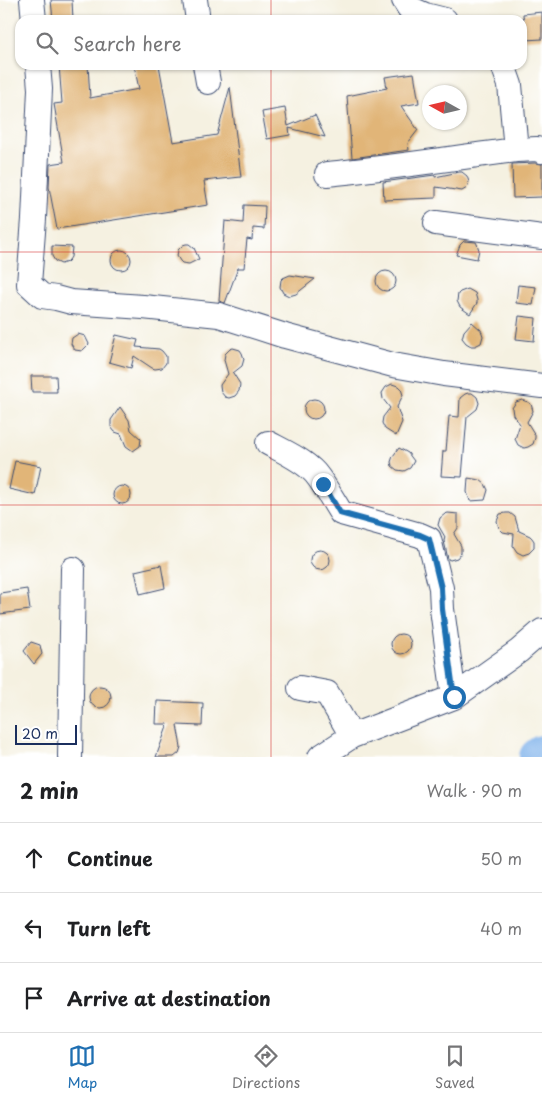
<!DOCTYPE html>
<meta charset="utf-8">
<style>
body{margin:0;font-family:"Playpen Sans",sans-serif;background:#f6f6f6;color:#202124}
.compass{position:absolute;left:422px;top:85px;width:45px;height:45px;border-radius:50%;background:#fff;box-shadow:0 1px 4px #0004;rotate:278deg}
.scale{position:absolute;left:15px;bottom:12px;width:62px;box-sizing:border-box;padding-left:5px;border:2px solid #1b2f5e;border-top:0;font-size:14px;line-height:18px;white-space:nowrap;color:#1b2f5e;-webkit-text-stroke:4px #fff;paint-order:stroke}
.stop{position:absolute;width:15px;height:15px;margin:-11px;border:4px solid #1f6fb2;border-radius:50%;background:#fff}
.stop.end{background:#1f6fb2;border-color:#fff;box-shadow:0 1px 5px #0008}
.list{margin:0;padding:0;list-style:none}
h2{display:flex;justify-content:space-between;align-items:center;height:65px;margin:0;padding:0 20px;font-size:21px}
h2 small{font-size:16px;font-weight:400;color:#757577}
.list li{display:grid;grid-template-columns:32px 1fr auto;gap:15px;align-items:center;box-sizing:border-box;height:70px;padding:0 20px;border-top:1px solid #e0e0e0}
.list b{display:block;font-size:19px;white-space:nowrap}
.list em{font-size:16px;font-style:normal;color:#757577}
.icon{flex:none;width:28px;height:28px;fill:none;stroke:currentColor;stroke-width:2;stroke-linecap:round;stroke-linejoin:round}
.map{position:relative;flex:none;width:542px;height:757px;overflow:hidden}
.search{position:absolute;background:#fff;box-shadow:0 1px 4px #0004;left:15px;right:15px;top:15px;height:55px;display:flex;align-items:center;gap:12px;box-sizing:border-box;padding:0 18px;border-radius:15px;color:#757577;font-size:19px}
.sheet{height:275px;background:#fff}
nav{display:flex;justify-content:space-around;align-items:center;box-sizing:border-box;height:70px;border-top:1px solid #e0e0e0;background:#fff;font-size:14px;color:#757577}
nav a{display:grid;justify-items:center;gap:2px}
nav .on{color:#1f6fb2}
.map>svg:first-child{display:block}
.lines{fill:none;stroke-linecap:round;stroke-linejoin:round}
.river{stroke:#7cb0ea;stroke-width:38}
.building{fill:#e1b578}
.minor-casing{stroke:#3c4c72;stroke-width:26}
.minor{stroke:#fff;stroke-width:24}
.route{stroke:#1f6fb2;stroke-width:6}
.grid{fill:none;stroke:#d62828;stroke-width:1;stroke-opacity:0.55}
</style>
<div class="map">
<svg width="542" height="757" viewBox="0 0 542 757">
<rect width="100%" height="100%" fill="#fff"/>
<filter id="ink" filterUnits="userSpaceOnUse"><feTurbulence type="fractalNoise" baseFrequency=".02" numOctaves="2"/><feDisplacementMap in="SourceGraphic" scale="10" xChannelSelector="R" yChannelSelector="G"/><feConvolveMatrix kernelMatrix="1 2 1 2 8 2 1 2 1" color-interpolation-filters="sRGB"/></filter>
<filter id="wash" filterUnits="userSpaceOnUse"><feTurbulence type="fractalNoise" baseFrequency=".0096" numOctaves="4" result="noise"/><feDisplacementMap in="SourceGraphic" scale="20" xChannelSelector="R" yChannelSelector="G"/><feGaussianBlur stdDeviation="1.12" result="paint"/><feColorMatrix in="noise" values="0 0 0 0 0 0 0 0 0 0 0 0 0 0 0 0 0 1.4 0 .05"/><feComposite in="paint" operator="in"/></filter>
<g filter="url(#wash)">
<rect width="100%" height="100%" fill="#f5f1e1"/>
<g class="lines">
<!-- river -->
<path class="river" d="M538,757L542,754"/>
</g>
<g id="blocks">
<!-- building -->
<path class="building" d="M51,0H72L73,20H53Z
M542,12V39L525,40L523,14Z
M59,65H88L90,98L139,89L134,65H159L173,142L217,135L230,87L241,177L204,181L208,205L57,229L49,187L50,164L64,162L54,104L62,103Z
M414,73L419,103L401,106L418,130L408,143L409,150L352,158L347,96L387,88L385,77Z
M285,108L288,126L315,115L325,137L289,128L290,135L267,139L262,112Z
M535,163L542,164V197L513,198L512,164Z
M459,172H462L467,176L469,182L467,188L462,191L436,187V198L384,200L383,182L435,175V177Z
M244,205L265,206L264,229L253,228L252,240L247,239L244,268H238L225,303L219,301L225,221L243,223Z
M464,241L476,242L477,244L479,250L477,259L456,255L460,245Z
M186,244H189L194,248L199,259L189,264L182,263L180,261L177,256L178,250L183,245Z
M52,246L72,247L71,257L69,260L67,262L61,264L55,261L52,256Z
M111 260a10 10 0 1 1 20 0a10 10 0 1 1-20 0Z
M376 281a10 10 0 1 1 20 0a10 10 0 1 1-20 0Z
M290,275L315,279L296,294L289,296L283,293L280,287L281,280L283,278Z
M518,285L536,287L533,305L516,303Z
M468,289L475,293L477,300V303L470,314L460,307L457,301L458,294L460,292Z
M519,316L536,318L534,341L516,339Z
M472,322L481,330L483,336L481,343L475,346H471L466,343L462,338L464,331Z
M78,334L85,336L89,344L82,351L75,350L71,344L72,338Z
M116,335L138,340L136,347L159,349L162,351L166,356V363L162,368L155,369L152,368L134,356L131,368L109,362Z
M233,348L240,350L242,353L244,359L242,366L233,373L240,384L239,391L235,396L229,398L225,397L221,392L220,385L228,374L224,360L225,354L230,349Z
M31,376H56L57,392H32Z
M392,384L398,386L401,389L403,395L397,407L402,422L396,436L385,429L382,423L383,417L390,408L383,399L382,393L386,387Z
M468,393H472L477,397L479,403L477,409L467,417L462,477L441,476L443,451H446L449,416L459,417L460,398L465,394Z
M304 409a10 10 0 1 1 20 0a10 10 0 1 1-20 0Z
M522,400L528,402L531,404L533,411L527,422L535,435V438L533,444L528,447L524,448L518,445L515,439L520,424L513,415L512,408L516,402Z
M120,407L129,420L131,430L141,439L140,446L133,451L126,446L121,434L115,432L111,427V420Z
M399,448L408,453L414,461L410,468L404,471L397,470L392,466L391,462L393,456Z
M15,461L41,466L35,495L9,489Z
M468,478L480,480L485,484L488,490L485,500L470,501L467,492Z
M113 495a9 9 0 1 1 18 0a9 9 0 1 1-18 0Z
M448,513L458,514V528L454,534L461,546V553L457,558L450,560L448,559L444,541L445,537L438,525L440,518L445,514Z
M506,513H510L515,517L519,531L530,536L532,538L534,541V548L529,553L523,555L517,552L513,546L514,534L503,532L499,528L497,521L500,514Z
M310 560a10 10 0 1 1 20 0a10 10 0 1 1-20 0Z
M161,565L165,588L140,594L135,571Z
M27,589L30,610L0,614V593Z
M391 644a10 10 0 1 1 20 0a10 10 0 1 1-20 0Z
M31,642L40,645L41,650L42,654L34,664L24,651Z
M89 697a11 11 0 1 1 22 0a11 11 0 1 1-22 0Z
M157,701L203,703L202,726L177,725L181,747L179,753L174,757H156L168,724H156Z"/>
</g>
</g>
<g filter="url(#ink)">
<use href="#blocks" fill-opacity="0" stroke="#3c4c72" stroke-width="1"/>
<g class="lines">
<!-- minor casing -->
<g class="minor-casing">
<path id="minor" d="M32,0L34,20
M195,0L198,20
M404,0L409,8L425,15L445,20
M38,65L40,89L34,219L29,284L42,296L56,298L71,302L143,307L219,315L285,336L393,365L444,374L542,386
M205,65L208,82
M503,65L510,85L516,150L537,149L542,151
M327,174C390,168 453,158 516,150
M436,223L542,237
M268,443C283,451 303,460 315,473C325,485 332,499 341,513L420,535L429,539L441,588L442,609L454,697
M300,688L327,693L352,736
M70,757L73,569
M320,757L352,736L454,697L519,651L542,631"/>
</g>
<!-- minor -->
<use href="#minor" class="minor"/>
</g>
</g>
<g class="lines" filter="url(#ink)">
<!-- route -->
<path class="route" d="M323,484L340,513L420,535L429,539L441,588L442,609L454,697"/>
</g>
<!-- grid -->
<path class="grid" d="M271,0V20M271,65V757M0,252H542M0,505H542"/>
</svg>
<svg class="compass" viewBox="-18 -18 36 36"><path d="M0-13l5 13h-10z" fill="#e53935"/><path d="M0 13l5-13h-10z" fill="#757577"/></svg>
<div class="scale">20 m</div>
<div class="stop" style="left:454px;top:697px"></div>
<div class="stop end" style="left:323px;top:484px"></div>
<div class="search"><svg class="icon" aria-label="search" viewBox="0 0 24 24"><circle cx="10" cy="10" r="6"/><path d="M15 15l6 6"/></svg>Search here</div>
</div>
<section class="sheet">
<h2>2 min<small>Walk · 90 m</small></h2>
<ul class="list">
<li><svg class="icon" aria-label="ahead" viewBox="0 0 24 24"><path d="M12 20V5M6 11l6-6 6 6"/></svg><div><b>Continue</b></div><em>50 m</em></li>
<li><svg class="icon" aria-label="left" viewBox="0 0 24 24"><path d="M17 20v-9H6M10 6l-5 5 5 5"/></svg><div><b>Turn left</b></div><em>40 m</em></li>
<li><svg class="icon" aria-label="arrive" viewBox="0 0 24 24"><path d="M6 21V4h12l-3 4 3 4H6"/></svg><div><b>Arrive at destination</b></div></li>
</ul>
</section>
<nav>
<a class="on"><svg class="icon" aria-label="map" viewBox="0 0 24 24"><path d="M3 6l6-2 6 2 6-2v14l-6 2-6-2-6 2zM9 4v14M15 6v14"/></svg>Map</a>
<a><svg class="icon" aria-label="directions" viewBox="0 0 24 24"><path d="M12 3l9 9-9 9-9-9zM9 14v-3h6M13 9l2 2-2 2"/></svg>Directions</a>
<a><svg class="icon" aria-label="saved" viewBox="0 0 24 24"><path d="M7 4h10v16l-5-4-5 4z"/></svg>Saved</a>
</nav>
